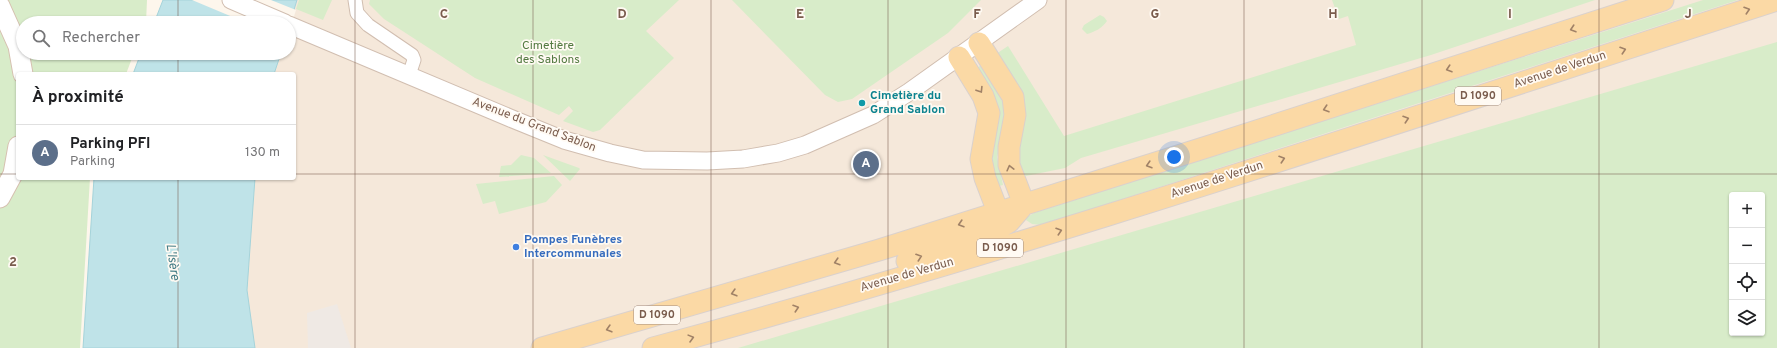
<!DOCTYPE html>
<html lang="fr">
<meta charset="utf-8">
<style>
body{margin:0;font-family:Overpass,sans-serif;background:#f2f2f2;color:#202124}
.controls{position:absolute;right:12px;bottom:12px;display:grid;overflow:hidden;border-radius:4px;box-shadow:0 1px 3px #0004}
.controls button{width:36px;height:36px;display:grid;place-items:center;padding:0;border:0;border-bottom:1px solid #e0e0e0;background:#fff;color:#202124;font:20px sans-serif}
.you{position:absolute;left:1174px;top:157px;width:14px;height:14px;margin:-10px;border:3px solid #fff;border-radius:50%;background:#1a73e8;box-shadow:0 0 0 6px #1a73e833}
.badge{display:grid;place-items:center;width:26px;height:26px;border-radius:50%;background:#0f766e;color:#fff;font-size:13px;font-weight:700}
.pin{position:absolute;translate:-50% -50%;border:2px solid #fff;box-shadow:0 1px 4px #0006}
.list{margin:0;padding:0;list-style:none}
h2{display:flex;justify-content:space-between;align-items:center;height:52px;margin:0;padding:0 16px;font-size:17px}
h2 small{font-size:13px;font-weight:400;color:#757577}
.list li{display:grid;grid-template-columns:26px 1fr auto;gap:12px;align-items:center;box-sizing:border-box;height:56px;padding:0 16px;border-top:1px solid #e0e0e0}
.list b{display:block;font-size:15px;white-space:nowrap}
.list p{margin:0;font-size:13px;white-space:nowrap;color:#757577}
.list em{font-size:13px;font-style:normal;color:#757577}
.icon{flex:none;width:22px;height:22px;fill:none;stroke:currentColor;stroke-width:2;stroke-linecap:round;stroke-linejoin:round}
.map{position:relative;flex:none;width:1777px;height:348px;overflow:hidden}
.search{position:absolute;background:#fff;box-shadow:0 1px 3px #0004;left:16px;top:16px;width:280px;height:44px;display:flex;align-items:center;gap:10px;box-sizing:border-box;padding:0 14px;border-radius:22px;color:#757577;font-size:15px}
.panel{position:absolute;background:#fff;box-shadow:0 1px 3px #0004;left:16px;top:72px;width:280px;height:108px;border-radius:4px}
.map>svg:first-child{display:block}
.residential{fill:#f5e8da;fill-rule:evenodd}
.industrial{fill:#efe9e4}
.green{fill:#d8ecc9;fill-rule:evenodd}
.water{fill:#bfe3e8;stroke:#a5d3da}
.pier{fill:#fdf6ec}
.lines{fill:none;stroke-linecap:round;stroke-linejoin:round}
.minor-casing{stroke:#d1beb0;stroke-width:15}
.tertiary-casing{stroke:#d1beb0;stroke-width:19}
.secondary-casing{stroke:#d6c0b0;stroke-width:21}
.primary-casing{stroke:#dad1cd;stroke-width:23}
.minor{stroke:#fff;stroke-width:13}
.tertiary{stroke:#fff;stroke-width:17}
.secondary{stroke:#fff;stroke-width:19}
.primary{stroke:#fbd9a5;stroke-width:21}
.oneway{stroke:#a18267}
.grid{fill:none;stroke:#7a5c4d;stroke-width:1;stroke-opacity:0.55}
.culture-dot{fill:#0f9aa8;stroke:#fffaf3;stroke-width:1.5}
.shop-dot{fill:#3f7fe0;stroke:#fffaf3;stroke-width:1.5}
.labels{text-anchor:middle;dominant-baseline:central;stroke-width:3.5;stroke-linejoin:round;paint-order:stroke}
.shield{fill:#fffaf3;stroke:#a28b7f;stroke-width:1}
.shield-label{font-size:11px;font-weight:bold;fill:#7a5c4d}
.park-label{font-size:12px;fill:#537a41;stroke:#fffaf3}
.street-label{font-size:12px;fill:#7a5c4d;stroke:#fffaf3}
.culture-label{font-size:12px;font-weight:bold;fill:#0d838f;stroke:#fffaf3;text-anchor:start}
.shop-label{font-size:12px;font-weight:bold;fill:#366cbe;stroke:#fffaf3;text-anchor:start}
.water-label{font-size:13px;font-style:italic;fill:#437c86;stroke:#fffaf3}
.grid-label{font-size:13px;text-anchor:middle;font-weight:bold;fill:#7a5c4d;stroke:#fffaf3;stroke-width:3.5;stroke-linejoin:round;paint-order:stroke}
</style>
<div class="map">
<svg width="1777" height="348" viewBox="0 0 1777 348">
<rect width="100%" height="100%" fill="#fdf6ec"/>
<!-- residential -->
<path class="residential" d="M230,0H1777V348H183L182,178H294V74H206L212,53H289V23ZM1732,195H1762V333H1732Z"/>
<!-- industrial -->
<path class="industrial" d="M337,304L351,348H308L307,313Z"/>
<!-- green -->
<path class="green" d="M0,0H147L146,23H23V53H134L126,74H18V178H90L80,348H0Z
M299,0H332L323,20L296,9Z
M370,0H679L646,31L674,58L600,130L593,132L563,121L573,111L569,106L559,115L475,78L384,19L369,4Z
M732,0H981L948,33L852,99L838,102L825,95Z
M1332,0H1595L1431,55L1081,158L1065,168L1026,176L1019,173V131L993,56L1008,46L1064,136L1356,45L1348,16L1339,19Z
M1703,0H1738L1042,225L1032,224L1026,220L1027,217L1034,213Z
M1100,15L1104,17L1107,21C1102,28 1095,32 1087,34L1082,29L1084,25Z
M1777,42V348H738ZM1732,195H1762V333H1732Z
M980,66L992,82L1004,105L1005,113L1002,139L997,157L1003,185L995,187L973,71Z
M521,155L534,158L551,173L499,177L501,166L511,165Z
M543,155L579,168L580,169L570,181Z
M554,176L562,185L546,202L499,214L495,201L483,204L476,184Z"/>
<!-- water -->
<path class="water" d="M163,0H297L289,26V23H154Z
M141,53H281L274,74H133Z
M94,178H255L247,290L255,348H83Z"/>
<!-- pier -->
<path class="pier" d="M192,0H271L296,10L291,26L289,23H247Z"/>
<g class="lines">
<!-- minor casing -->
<g class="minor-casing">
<path id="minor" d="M355,0L357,13L368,25L412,55L414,60L409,75"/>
</g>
<!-- tertiary casing -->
<g class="tertiary-casing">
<path id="tertiary" d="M231,0L285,23
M289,25L510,118L564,140L610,153L643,160L707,161L743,159L778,153L805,145L873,115L909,92L1038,0"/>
</g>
<!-- secondary casing -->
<g class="secondary-casing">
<path id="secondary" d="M0,6L18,46L23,74
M0,198L13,174L18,146"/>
</g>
<!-- primary casing -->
<g class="primary-casing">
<path id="primary" d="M979,43L1013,97L1015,115L1009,147V165L1024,204
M959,57L983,96L989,113L981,159L985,178L998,212L1008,221
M907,261L994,231L1009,222L1021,208
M542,348L879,250L1213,145L1663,0
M653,348C1032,246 1404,120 1777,0"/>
</g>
<!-- minor -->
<use href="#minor" class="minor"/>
<!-- tertiary -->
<use href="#tertiary" class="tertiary"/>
<!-- secondary -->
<use href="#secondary" class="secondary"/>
<!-- primary -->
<use href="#primary" class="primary"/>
</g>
<!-- one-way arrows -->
<defs><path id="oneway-chevron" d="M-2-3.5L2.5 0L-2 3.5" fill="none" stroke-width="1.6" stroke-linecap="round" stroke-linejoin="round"/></defs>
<g class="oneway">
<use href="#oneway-chevron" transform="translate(1747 10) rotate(-18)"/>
<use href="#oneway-chevron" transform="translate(1573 29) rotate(162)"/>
<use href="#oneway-chevron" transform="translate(1623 50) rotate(-18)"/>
<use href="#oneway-chevron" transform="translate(1449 69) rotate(162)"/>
<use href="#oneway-chevron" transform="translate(980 90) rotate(58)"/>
<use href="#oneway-chevron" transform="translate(1326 109) rotate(162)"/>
<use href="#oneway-chevron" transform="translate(1406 119) rotate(-18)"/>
<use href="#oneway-chevron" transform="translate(1282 159) rotate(-18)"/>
<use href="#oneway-chevron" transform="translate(1149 165) rotate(163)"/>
<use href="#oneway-chevron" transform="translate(1010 168) rotate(-104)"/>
<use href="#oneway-chevron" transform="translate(961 224) rotate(163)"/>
<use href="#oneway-chevron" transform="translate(1059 231) rotate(-18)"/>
<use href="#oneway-chevron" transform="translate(919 257) rotate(-19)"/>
<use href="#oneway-chevron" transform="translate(837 262) rotate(163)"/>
<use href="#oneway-chevron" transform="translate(734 293) rotate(164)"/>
<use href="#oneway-chevron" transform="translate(796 308) rotate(-18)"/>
<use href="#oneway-chevron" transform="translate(609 329) rotate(164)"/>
<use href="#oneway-chevron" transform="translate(691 338) rotate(-15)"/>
</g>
<!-- grid -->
<path class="grid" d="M178,0V23M355,0V348M533,0V348M711,0V348M888,0V348M1066,0V348M1244,0V348M1422,0V348M1599,0V348M178,53V74M0,174H18M294,174H1777M178,178V348"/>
<!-- markers -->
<circle class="culture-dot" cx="862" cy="103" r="4"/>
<circle class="shop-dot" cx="516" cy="247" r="4"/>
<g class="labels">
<!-- shield labels -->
<g class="shield">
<rect x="1455" y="87" width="46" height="18" rx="3"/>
<rect x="977" y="239" width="46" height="18" rx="3"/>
<rect x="634" y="306" width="46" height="18" rx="3"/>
</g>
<g class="shield-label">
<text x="1478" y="96">D 1090</text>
<text x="1000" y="248">D 1090</text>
<text x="657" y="315">D 1090</text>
</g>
<!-- park labels -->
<g class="park-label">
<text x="548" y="46">Cimetière<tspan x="548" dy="14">des Sablons</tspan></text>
</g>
<!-- street labels -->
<g class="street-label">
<text transform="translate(1560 70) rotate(-18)">Avenue de Verdun</text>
<text transform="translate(534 125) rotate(21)">Avenue du Grand Sablon</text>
<text transform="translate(1217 180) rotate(-18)">Avenue de Verdun</text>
<text transform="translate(907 275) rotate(-16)">Avenue de Verdun</text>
</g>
<!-- culture labels -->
<g class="culture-label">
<text x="870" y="96">Cimetière du<tspan x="870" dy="14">Grand Sablon</tspan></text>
</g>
<!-- shop labels -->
<g class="shop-label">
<text x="524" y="240">Pompes Funèbres<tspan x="524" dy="14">Intercommunales</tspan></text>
</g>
<!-- water labels -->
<g class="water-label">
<text transform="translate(172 262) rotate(82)">L'Isère</text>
</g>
</g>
<g class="grid-label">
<text x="444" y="18">C</text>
<text x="622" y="18">D</text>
<text x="800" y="18">E</text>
<text x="977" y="18">F</text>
<text x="1155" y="18">G</text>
<text x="1333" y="18">H</text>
<text x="1510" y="18">I</text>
<text x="1688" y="18">J</text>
<text x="13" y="266">2</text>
</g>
</svg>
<div class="controls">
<button>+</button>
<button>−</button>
<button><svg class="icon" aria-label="locate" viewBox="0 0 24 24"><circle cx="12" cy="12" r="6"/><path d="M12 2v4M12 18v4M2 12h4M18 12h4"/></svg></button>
<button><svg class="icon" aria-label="layers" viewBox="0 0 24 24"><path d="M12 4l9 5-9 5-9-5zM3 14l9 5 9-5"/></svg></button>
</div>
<div class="you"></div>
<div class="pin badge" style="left:866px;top:164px;background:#5c6f8a">A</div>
<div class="search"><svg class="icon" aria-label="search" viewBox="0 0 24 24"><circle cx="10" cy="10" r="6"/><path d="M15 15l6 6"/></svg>Rechercher</div>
<section class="panel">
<h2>À proximité<small></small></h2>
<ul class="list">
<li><span class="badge" style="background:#5c6f8a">A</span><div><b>Parking PFI</b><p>Parking</p></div><em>130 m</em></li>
</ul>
</section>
</div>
